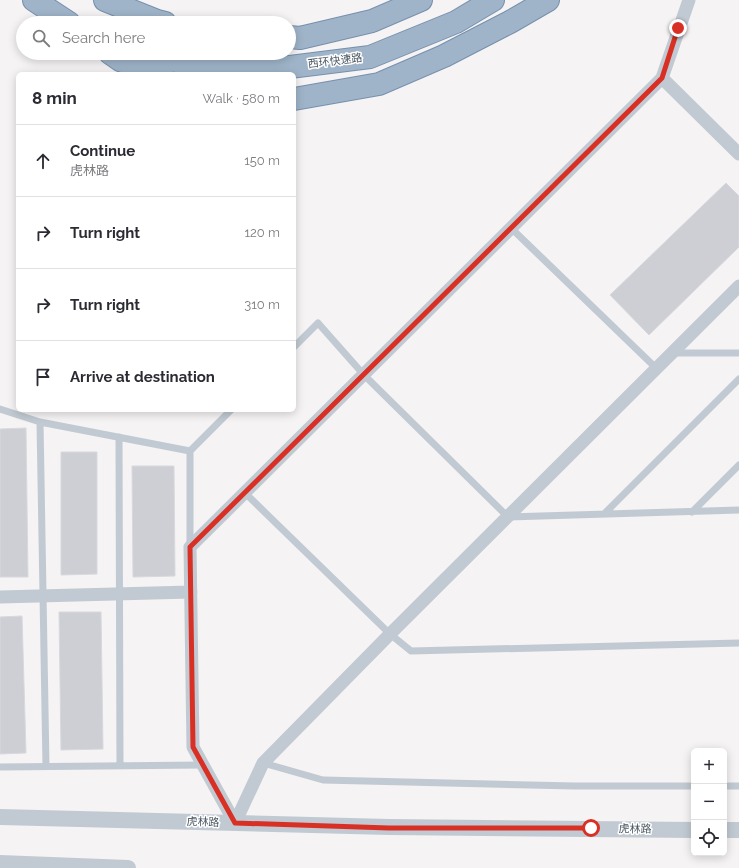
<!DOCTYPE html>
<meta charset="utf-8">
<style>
body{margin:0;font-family:Raleway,"Noto Sans SC",sans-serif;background:#f7f7f7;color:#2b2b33}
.controls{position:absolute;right:12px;bottom:12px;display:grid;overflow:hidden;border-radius:6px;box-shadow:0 2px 10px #0003}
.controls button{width:36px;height:36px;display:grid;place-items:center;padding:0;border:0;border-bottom:1px solid #e1e1e2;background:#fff;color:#2b2b33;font:20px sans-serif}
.stop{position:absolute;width:12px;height:12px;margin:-9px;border:3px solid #d93025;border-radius:50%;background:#fff}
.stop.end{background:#d93025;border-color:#fff;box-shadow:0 1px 4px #0008}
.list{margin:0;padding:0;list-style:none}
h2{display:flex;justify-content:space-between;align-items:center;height:52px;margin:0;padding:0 16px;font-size:17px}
h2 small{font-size:13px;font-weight:400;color:#7c7c81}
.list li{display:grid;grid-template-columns:26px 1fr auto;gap:12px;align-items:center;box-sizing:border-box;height:72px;padding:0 16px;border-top:1px solid #e1e1e2}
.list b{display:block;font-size:15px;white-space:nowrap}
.list p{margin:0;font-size:13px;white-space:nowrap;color:#7c7c81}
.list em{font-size:13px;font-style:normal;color:#7c7c81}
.icon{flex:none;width:22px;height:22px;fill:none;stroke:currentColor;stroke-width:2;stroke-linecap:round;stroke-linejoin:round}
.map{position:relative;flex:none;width:739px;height:868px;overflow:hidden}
.search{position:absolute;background:#fff;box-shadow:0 2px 10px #0003;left:16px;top:16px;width:280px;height:44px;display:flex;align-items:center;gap:10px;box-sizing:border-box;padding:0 14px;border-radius:22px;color:#7c7c81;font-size:15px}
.panel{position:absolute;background:#fff;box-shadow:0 2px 10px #0003;left:16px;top:72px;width:280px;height:340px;border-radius:6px}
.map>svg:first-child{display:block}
.building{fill:#cdcfd5;stroke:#d7d9de}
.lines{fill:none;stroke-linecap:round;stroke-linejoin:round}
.trunk-casing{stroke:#7690ad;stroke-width:24}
.service{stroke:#c1cad2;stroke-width:7}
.minor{stroke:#c1cad2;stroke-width:13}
.tertiary{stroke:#c1cad2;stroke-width:16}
.trunk{stroke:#9fb4c9;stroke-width:22}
.route{stroke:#d93025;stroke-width:5}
.labels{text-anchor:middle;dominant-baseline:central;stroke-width:3;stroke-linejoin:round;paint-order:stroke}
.street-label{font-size:11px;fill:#4a5661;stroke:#fff}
</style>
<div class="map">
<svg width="739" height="868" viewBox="0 0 739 868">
<rect width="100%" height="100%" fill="#f5f3f3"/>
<!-- building -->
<path class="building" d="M726,183L739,196V247L649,335L610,295Z
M26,428L28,577H0V429Z
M61,452H97V574L61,575Z
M132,466H174L175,576L133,577Z
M59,612H101L103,749L61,750Z
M22,616L26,753L0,754V617Z"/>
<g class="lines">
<!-- trunk casing -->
<g class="trunk-casing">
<path id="trunk" d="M34,0L69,23
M105,0L157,21L165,23
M289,37L300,38L372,21L421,0
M110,53L120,60L162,74
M142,53L207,68L274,69L370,57L456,22L493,0
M294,99L379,84L444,56L510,22L548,0"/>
</g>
<!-- service -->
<path class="service" d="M511,228L656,368
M294,347L318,323L364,375L508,517L739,510
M672,353H739
M0,409L40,422L190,451
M40,422L46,766
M119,437L120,766
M245,493L390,634L411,651L739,643
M692,512L739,465
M604,514L739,379
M190,547V451L231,410
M263,763L323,780L574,786H694
M0,767L203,765
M724,786H739"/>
<!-- minor -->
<path class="minor" d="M662,78L689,0
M0,597L191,592
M235,823L193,747L190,547L662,78L739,154
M235,823L263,763L390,634L739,286"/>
<!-- tertiary -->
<path class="tertiary" d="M0,817L389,827L694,830
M724,830H739
M0,863L128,868"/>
<!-- trunk -->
<use href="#trunk" class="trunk"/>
</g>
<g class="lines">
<!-- route -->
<path class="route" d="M591,828H389L235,823L193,747L190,547L662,78L678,28"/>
</g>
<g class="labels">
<!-- street labels -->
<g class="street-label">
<text transform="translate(335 61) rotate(-7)">西环快速路</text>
<text transform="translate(203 822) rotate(2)">虎林路</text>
<text transform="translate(635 829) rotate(1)">虎林路</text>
</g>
</g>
</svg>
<div class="controls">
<button>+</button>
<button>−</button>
<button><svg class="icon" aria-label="locate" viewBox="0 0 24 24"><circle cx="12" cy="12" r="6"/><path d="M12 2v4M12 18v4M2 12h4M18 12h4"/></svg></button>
</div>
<div class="stop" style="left:591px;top:828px"></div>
<div class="stop end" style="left:678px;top:28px"></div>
<div class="search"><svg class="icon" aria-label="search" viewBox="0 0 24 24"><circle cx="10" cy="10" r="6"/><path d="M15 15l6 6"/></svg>Search here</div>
<section class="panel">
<h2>8 min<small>Walk · 580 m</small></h2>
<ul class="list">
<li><svg class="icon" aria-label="ahead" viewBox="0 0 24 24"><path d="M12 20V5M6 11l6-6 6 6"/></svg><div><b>Continue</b><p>虎林路</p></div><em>150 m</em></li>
<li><svg class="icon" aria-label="right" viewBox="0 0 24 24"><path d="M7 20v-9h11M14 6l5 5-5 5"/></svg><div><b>Turn right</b></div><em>120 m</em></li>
<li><svg class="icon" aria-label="right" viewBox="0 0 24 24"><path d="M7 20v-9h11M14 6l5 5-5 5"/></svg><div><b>Turn right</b></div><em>310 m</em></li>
<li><svg class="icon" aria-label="arrive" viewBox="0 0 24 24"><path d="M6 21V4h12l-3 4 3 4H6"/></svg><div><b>Arrive at destination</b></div></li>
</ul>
</section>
</div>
